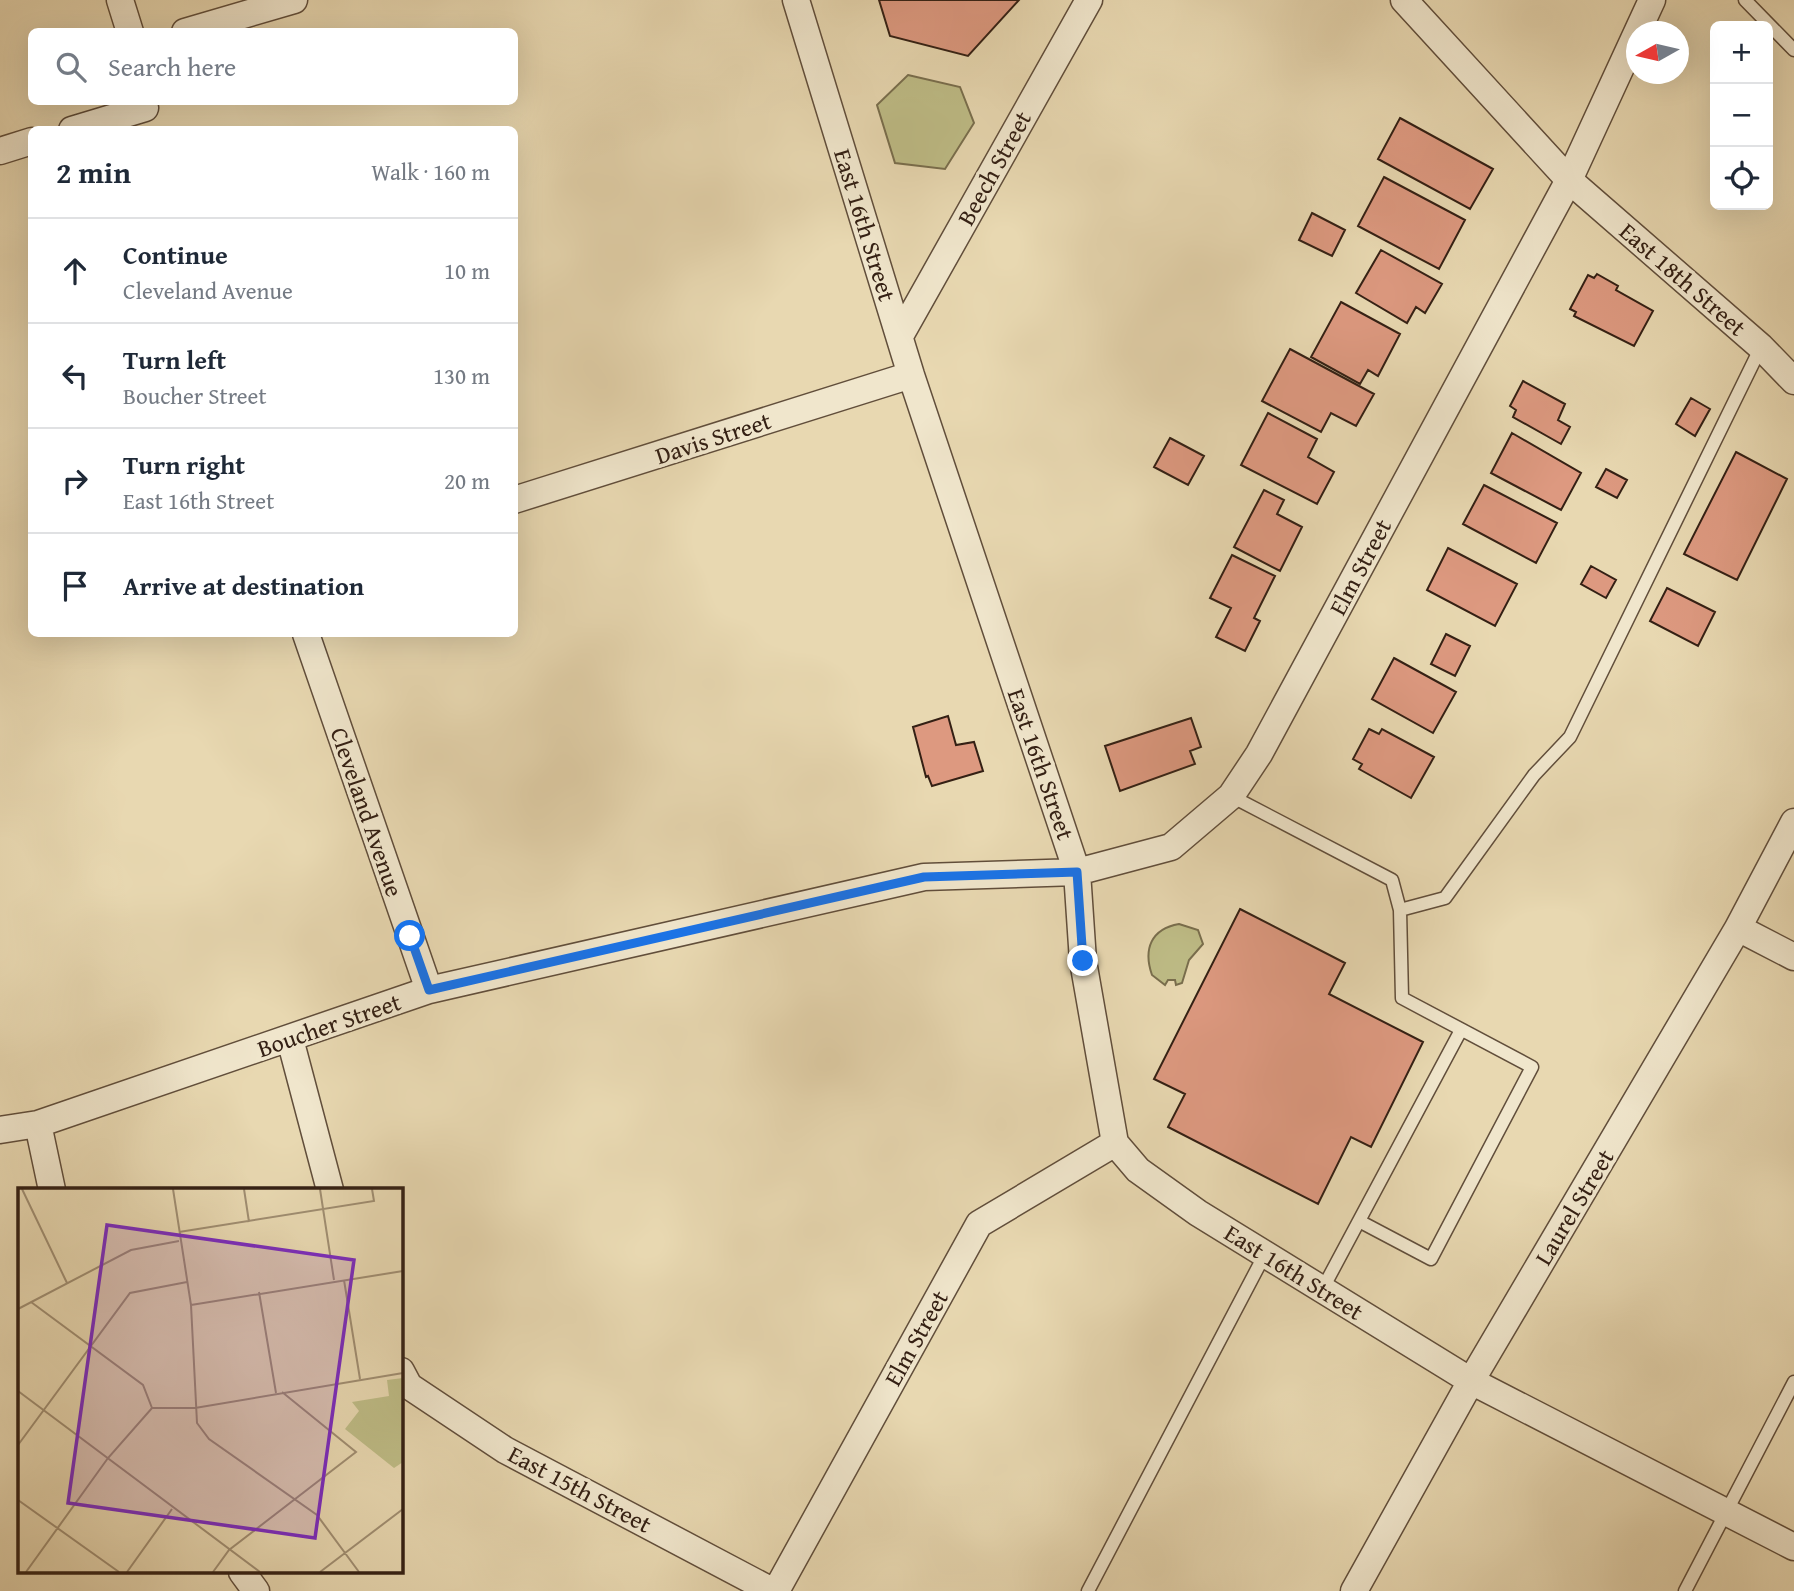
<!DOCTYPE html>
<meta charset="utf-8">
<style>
body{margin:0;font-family:"Gentium Book Plus",serif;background:#f2f2f3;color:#1f2937}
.controls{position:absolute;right:21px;top:21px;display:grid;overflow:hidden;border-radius:10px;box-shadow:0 7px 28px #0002}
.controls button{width:63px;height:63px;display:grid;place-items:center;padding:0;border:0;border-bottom:2px solid #e0e1e3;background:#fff;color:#1f2937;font:35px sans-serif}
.compass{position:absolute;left:1626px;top:21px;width:63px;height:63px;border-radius:50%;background:#fff;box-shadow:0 7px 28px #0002;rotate:262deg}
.stop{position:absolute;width:21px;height:21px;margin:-16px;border:5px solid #1a73e8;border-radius:50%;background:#fff}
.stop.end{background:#1a73e8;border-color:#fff;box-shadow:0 2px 7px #0008}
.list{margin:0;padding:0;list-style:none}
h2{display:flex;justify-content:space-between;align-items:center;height:91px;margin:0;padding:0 28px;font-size:30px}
h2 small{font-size:23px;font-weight:400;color:#747a83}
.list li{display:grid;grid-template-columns:46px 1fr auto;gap:21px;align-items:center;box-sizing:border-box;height:105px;padding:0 28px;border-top:2px solid #e0e1e3}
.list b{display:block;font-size:26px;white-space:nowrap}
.list p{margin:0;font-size:23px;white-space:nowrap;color:#747a83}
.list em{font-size:23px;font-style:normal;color:#747a83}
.icon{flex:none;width:38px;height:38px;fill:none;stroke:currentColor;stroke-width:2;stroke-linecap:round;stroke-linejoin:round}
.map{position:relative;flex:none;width:1794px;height:1591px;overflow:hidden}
.search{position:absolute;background:#fff;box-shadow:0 7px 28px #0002;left:28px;top:28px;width:490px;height:77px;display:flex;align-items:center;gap:18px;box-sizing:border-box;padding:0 24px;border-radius:10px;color:#747a83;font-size:26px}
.panel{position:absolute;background:#fff;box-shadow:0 7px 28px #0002;left:28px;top:126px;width:490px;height:511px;border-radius:10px}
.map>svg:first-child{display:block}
.green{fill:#bebc86;stroke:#796e4d;stroke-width:2}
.building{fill:#dd9980;stroke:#342014;stroke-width:2}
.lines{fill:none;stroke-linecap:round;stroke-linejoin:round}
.service-casing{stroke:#614e3b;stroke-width:15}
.minor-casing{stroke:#614e3b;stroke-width:29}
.service{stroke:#f0e6cc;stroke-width:12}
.minor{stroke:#f0e6cc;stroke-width:26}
.route{stroke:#1a73e8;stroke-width:9}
.labels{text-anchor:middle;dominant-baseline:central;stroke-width:7;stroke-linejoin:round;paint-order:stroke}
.street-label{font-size:24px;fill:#342014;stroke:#f0e6cc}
.inset-road{fill:none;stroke:#a08e72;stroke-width:2}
.view{fill:#7b2cbf;fill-opacity:0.15;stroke:#7b2cbf;stroke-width:3.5}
.inset-edge{fill:none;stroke:#342014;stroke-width:3.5}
</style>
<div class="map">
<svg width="1794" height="1591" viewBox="0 0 1794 1591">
<rect width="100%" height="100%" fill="#e8d8b1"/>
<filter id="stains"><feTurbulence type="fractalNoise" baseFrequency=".00286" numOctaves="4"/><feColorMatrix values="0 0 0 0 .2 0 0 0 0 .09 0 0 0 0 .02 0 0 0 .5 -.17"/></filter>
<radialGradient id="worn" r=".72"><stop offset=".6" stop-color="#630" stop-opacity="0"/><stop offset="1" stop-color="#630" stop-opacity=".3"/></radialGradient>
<!-- green -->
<path class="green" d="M908,75L960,87L974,123L945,169L895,163L877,105Z
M1179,924L1198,930L1203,944L1189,960L1182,983L1176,985L1175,980H1168L1165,985L1152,975C1143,949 1151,929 1179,924Z"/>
<!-- building -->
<path class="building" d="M879,0H1019L968,56L890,36Z
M1400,118L1493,169L1470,209L1378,159Z
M1384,177L1465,220L1439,269L1358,226Z
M1312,213L1345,230L1332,256L1299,240Z
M1381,250L1442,284L1425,313L1416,307L1407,323L1356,293Z
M1597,274L1618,286L1616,290L1653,311L1634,346L1574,316L1576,312L1570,309L1588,275L1594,278Z
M1341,302L1400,334L1378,376L1368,370L1360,384L1311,357Z
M1290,349L1374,394L1356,426L1331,413L1321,432L1262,401Z
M1523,381L1565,404L1558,420L1570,427L1561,444L1513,417L1516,410L1510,406Z
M1691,398L1710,409L1695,436L1676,424Z
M1268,413L1317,439L1308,457L1334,472L1317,504L1241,465Z
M1512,433L1581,473L1561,510L1491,473Z
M1170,438L1204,456L1188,485L1154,467Z
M1736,452L1787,479L1737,580L1684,554Z
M1606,469L1627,480L1617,498L1596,487Z
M1484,485L1557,523L1536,563L1463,524Z
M1264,490L1284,500L1277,514L1302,527L1280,571L1234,547Z
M1448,548L1517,584L1495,626L1427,590Z
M1232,555L1275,576L1254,618L1260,621L1245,651L1216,637L1231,608L1210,598Z
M1591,566L1616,580L1606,598L1581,584Z
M1667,588L1715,612L1698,646L1650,621Z
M1446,634L1470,646L1455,676L1431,664Z
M1394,658L1456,692L1433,733L1372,699Z
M948,716L956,745L974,742L983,771L932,786L928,776L926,777L913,727Z
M1191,718L1201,747L1190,751L1195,764L1120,791L1105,746Z
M1369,729L1379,734L1382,729L1434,757L1411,798L1359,769L1362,764L1353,759Z
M1240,909L1345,963L1329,994L1423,1042L1371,1147L1351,1137L1318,1204L1168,1127L1185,1094L1154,1079Z"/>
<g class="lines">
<!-- service casing -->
<g class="service-casing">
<path id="service" d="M1745,0L1794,50
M1231,796L1392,880L1400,910L1402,998L1532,1067L1431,1259L1359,1221
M1400,910L1445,898L1534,775L1570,737L1761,347
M1322,1290L1461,1030
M1088,1591L1265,1254
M1685,1591L1794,1382"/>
</g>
<!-- minor casing -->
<g class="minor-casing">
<path id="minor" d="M120,0L130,32
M796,0L911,375L1077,872L1083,961L1115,1143L1138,1170L1198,1213L1471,1381L1794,1547
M1404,0L1569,180L1761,347L1794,381
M185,32L294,0
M72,130L145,108
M0,151L32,141
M900,336L1089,0
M514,500L911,375
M306,634L429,990
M1738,928L1794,957
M290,1039L330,1190
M38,1124L52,1190
M0,1130L38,1124L429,990L924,877L1077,872L1171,847L1231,796L1259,754L1569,180L1652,0
M401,1371L409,1386L505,1450L772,1591
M242,1572L256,1591
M776,1591L979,1224L1115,1143
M1354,1591L1471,1381L1738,928L1794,822"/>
</g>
<!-- service -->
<use href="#service" class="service"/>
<!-- minor -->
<use href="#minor" class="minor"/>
</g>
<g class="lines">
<!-- route -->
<path class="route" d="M410,936L429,990L924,877L1077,872L1083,961"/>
</g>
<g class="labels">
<!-- street labels -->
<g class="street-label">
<text transform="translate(994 168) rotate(-61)">Beech Street</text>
<text transform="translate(865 225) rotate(73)">East 16th Street</text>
<text transform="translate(1683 279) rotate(41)">East 18th Street</text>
<text transform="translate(713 438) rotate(-18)">Davis Street</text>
<text transform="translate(1360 567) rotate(-62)">Elm Street</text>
<text transform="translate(1041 764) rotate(71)">East 16th Street</text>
<text transform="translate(367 812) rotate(71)">Cleveland Avenue</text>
<text transform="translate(329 1025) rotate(-19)">Boucher Street</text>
<text transform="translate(1574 1207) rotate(-59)">Laurel Street</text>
<text transform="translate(1294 1272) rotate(32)">East 16th Street</text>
<text transform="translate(916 1338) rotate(-61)">Elm Street</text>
<text transform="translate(580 1489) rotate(28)">East 15th Street</text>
</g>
</g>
<!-- overview -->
<g transform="translate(18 1188)">
<rect width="385" height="385" fill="#e8d8b1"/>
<path d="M385,190V274L376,280L327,241L341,223L334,214L371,208L369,192Z" fill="#bebc86"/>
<path class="inset-road" d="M4,1L49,95M155,1L173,117L179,235L191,251L299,327L341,384M226,1L231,34M302,1L316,92M161,44L356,13L354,1M326,92L342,191M241,104L258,205M13,114L125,197L134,220M173,117L385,83M0,121L113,62L161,53M0,203L242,384M0,257L112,105L169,94M0,312L101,384M8,384L90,270L134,220H177L385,185M109,384L154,321M195,384L211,362L338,264L264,204M302,384L385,321"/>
<path class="view" d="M89,37L336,72L297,350L50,315Z"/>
<rect width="385" height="385" class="inset-edge"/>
</g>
<rect width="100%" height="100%" filter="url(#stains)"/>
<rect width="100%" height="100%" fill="url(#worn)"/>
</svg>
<div class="controls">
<button>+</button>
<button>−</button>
<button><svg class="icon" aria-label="locate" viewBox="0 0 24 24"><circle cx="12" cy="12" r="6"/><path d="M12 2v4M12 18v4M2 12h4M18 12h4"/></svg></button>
</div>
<svg class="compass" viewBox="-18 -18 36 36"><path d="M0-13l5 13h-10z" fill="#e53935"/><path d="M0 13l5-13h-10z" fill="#747a83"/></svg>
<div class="stop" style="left:410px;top:936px"></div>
<div class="stop end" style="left:1083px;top:961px"></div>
<div class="search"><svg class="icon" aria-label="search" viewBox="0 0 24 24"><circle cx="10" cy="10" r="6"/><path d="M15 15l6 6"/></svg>Search here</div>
<section class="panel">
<h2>2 min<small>Walk · 160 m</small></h2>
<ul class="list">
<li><svg class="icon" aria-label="ahead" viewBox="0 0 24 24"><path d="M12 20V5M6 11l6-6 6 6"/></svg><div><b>Continue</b><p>Cleveland Avenue</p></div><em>10 m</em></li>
<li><svg class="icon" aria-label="left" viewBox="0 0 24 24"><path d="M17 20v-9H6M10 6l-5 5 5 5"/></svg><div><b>Turn left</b><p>Boucher Street</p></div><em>130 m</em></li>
<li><svg class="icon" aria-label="right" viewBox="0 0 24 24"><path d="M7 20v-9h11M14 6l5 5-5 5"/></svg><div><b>Turn right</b><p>East 16th Street</p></div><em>20 m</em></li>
<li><svg class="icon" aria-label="arrive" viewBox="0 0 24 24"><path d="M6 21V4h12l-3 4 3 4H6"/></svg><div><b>Arrive at destination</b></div></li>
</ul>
</section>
</div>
